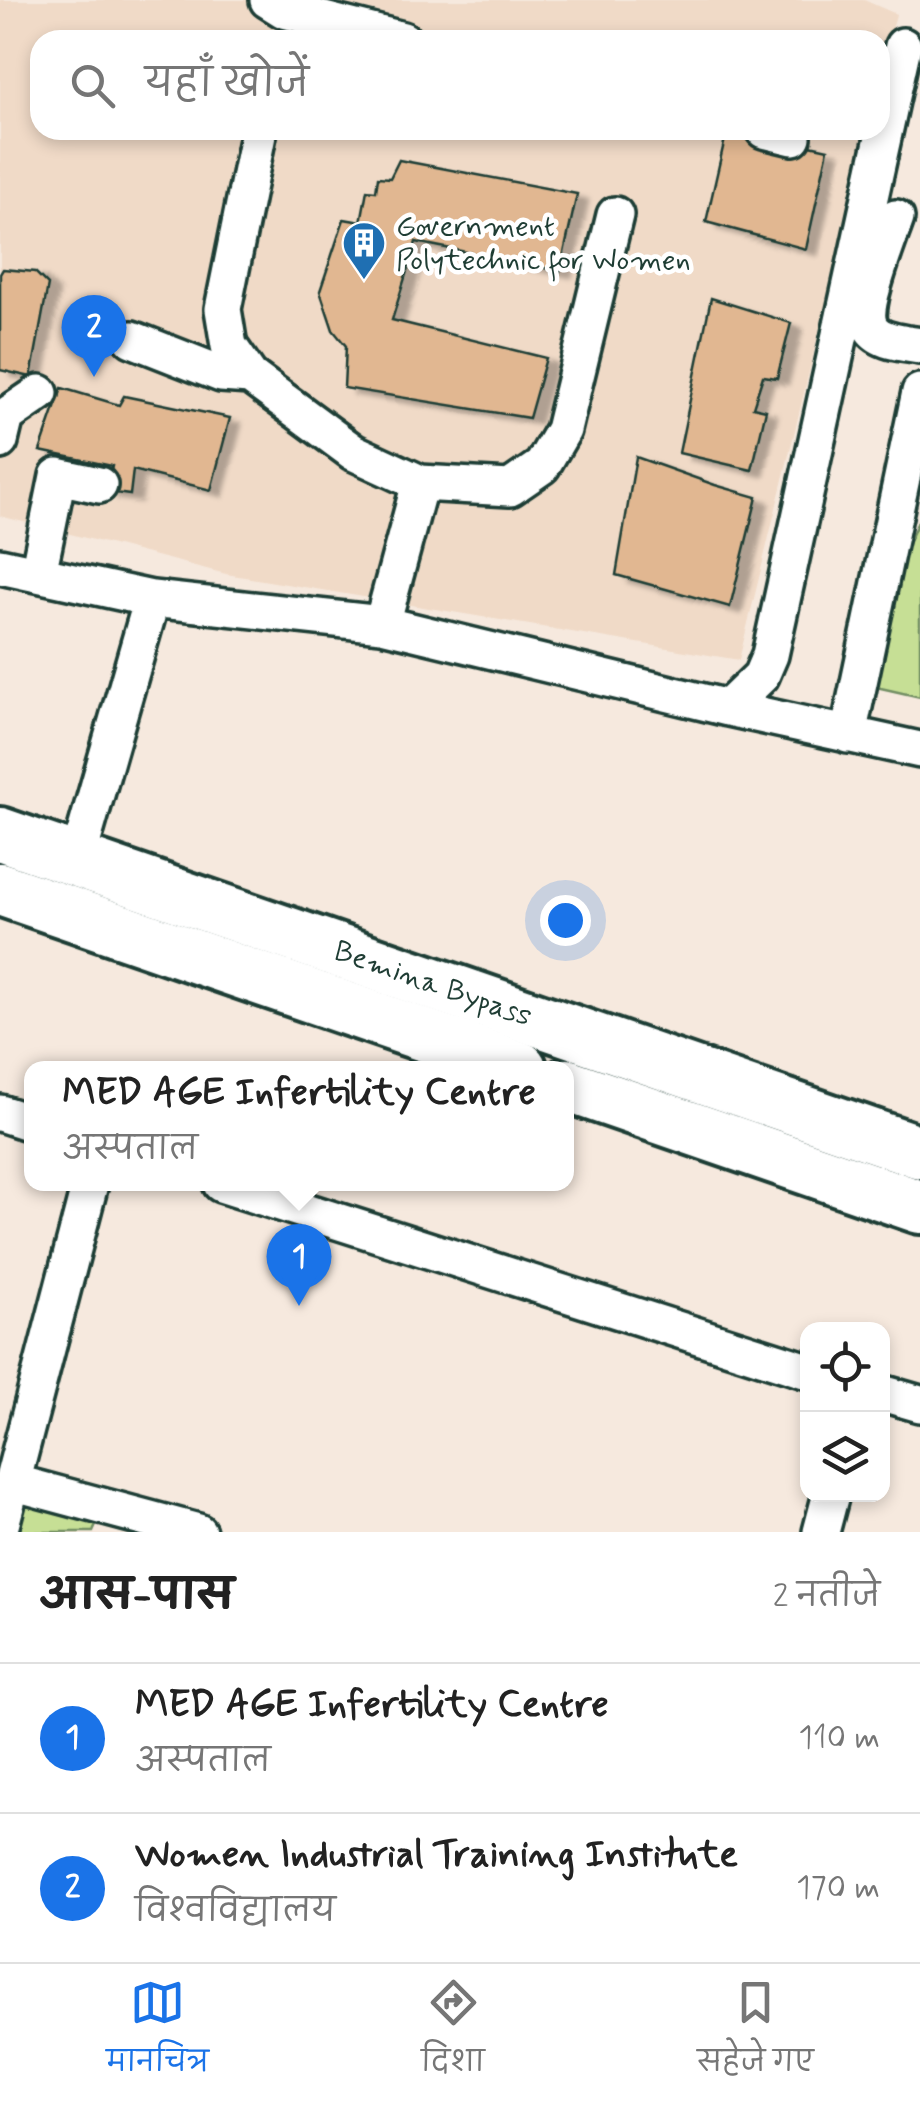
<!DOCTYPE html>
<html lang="hi">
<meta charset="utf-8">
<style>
body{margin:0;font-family:Mynerve,"Playpen Sans Deva",sans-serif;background:#f6f6f6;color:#222}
.controls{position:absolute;right:30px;bottom:30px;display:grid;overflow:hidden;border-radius:20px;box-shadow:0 5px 15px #0003}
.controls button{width:90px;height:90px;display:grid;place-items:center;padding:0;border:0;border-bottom:2px solid #e0e0e0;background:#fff;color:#222;font:50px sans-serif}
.you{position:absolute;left:565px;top:920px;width:35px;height:35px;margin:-25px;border:8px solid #fff;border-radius:50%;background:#1a73e8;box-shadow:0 0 0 15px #1a73e833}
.badge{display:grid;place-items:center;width:65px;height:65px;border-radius:50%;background:#1a73e8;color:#fff;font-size:32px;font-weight:700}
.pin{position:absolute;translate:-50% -82px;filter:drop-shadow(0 2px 5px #0008)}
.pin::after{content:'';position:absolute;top:52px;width:35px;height:30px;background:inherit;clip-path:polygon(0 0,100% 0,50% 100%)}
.popup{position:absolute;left:24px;top:1061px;width:550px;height:130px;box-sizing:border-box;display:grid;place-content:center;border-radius:20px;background:#fff;filter:drop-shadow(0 2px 8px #0005);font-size:32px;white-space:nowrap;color:#767676}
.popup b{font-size:38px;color:#222}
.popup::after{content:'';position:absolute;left:50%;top:100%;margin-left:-20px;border:20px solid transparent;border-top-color:#fff}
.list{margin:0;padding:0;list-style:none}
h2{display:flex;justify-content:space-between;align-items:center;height:130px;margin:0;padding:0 40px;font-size:42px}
h2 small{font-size:32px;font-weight:400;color:#767676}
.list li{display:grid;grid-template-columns:65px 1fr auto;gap:30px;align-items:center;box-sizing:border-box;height:150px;padding:0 40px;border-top:2px solid #e0e0e0}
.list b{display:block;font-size:38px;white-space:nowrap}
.list p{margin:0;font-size:32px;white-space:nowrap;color:#767676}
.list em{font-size:32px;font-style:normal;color:#767676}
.icon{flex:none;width:55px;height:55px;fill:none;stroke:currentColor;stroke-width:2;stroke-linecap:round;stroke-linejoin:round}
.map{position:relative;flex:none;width:920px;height:1532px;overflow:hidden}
.search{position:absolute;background:#fff;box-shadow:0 5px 15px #0003;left:30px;right:30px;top:30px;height:110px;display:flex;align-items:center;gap:25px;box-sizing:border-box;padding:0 35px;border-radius:30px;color:#767676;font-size:38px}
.sheet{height:430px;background:#fff}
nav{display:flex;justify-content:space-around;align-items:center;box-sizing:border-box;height:140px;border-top:2px solid #e0e0e0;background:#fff;font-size:28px;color:#767676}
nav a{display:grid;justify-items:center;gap:5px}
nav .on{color:#1a73e8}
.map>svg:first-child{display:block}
.built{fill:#f0dac7}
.green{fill:#c6df95;stroke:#728e64;stroke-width:2.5}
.building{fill:#e1b791;stroke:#1f3d34;stroke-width:2.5;filter:url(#shadow)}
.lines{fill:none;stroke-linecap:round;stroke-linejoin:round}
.minor-casing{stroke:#1f3d34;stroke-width:42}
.highway-casing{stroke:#1f3d34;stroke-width:60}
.minor{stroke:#fff;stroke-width:35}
.highway{stroke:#fff;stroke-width:52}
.labels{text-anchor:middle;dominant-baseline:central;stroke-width:9;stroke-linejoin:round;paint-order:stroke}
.poi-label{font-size:30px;fill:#1f3d34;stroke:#fff;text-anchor:start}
.street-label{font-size:30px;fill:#1f3d34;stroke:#fff}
</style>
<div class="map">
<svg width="920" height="1532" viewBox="0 0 920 1532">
<defs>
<filter id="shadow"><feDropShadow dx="11" dy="6" stdDeviation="2.5" flood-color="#0004"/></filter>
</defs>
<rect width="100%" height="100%" fill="#f6e9de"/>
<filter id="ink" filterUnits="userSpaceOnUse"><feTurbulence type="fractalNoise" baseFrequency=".01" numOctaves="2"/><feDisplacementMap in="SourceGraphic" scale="20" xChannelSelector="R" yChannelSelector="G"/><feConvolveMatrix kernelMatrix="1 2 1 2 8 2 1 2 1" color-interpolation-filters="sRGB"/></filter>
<g filter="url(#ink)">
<!-- built -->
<path class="built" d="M0,0H864L896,14L880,79V40H40V130H868L739,660L226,574L0,516Z"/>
<!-- green -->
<path class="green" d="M920,517V697L872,686L907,546Z
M16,1490L101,1514L93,1532H6Z"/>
<!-- building -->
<path class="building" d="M727,130H743L828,149L806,249L706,222Z
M399,160L577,194L560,271L416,242L392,320L546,358L529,418L344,388L346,346L333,330L320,291L344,219L361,222L367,190L376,191L378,177L390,178Z
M3,269L35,272L48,285L31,377L0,370V274Z
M711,298L791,323L777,378L763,376L753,407L766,410L752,470L679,453Z
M62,388L119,405L124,396L230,418L211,490L133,470L130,495L107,492L112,466L40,451Z
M636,457L715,485L757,497L730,607L616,575Z"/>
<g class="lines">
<!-- minor casing -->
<g class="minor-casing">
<path id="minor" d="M268,0L284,10L403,40
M259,130L223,309L229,346L250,376L353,452L420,483L510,488L542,466L563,430L615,215
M764,130L793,137
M896,218C889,239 861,307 870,326C878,342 904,343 920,346
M132,339L221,374L250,376
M0,441L6,416L40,393
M0,566L152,599L382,624L728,708L920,750
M38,574L58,476L99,485
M382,624L420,483
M728,708L761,676L770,655L903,46
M848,735L920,392
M77,861L152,599
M0,1113L31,1123
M221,1184L808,1371
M882,1393L920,1404
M12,1482L198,1532
M0,1529L90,1184
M821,1532L831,1494"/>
</g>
<!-- highway casing -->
<g class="highway-casing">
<g id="highway">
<path id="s1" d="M0,834L920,1152"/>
<path d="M0,889L520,1068"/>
<path d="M566,1085L920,1207"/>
</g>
</g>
<!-- minor -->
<use href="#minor" class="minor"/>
<!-- highway -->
<use href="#highway" class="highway"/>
</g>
</g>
<!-- icons -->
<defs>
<g id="building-pin" transform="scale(2.25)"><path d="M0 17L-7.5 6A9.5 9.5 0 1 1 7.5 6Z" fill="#1f6fb2" stroke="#fff"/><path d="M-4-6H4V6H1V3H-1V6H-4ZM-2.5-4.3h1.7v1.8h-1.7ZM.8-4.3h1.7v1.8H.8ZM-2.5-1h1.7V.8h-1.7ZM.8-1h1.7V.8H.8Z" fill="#fff"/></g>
</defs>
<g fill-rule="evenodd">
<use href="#building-pin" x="364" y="243"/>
</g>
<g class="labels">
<!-- poi labels -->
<g class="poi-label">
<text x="396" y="226">Government<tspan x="396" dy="34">Polytechnic for Women</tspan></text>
</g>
<!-- street labels -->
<g class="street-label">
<text stroke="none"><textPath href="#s1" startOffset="458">Bemina Bypass</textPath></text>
</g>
</g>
</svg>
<div class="controls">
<button><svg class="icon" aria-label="locate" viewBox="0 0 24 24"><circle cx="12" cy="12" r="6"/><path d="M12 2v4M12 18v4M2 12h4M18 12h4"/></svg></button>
<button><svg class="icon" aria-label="layers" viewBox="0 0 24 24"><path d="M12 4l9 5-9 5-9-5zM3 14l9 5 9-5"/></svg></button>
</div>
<div class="you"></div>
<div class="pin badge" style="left:299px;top:1306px">1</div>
<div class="popup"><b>MED AGE Infertility Centre</b>अस्पताल</div>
<div class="pin badge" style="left:94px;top:377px">2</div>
<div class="search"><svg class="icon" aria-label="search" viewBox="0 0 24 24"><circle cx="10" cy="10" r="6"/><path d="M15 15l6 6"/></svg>यहाँ खोजें</div>
</div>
<section class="sheet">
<h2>आस-पास<small>2 नतीजे</small></h2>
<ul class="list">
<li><span class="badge">1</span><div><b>MED AGE Infertility Centre</b><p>अस्पताल</p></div><em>110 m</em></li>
<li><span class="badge">2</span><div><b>Women Industrial Training Institute</b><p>विश्वविद्यालय</p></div><em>170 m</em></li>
</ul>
</section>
<nav>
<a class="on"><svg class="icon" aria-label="map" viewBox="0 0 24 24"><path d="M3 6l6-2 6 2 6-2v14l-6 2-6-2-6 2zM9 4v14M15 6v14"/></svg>मानचित्र</a>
<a><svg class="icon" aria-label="directions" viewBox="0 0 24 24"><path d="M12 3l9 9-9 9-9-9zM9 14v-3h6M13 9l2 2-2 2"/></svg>दिशा</a>
<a><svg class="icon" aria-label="saved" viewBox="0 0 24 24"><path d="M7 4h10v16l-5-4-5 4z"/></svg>सहेजे गए</a>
</nav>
